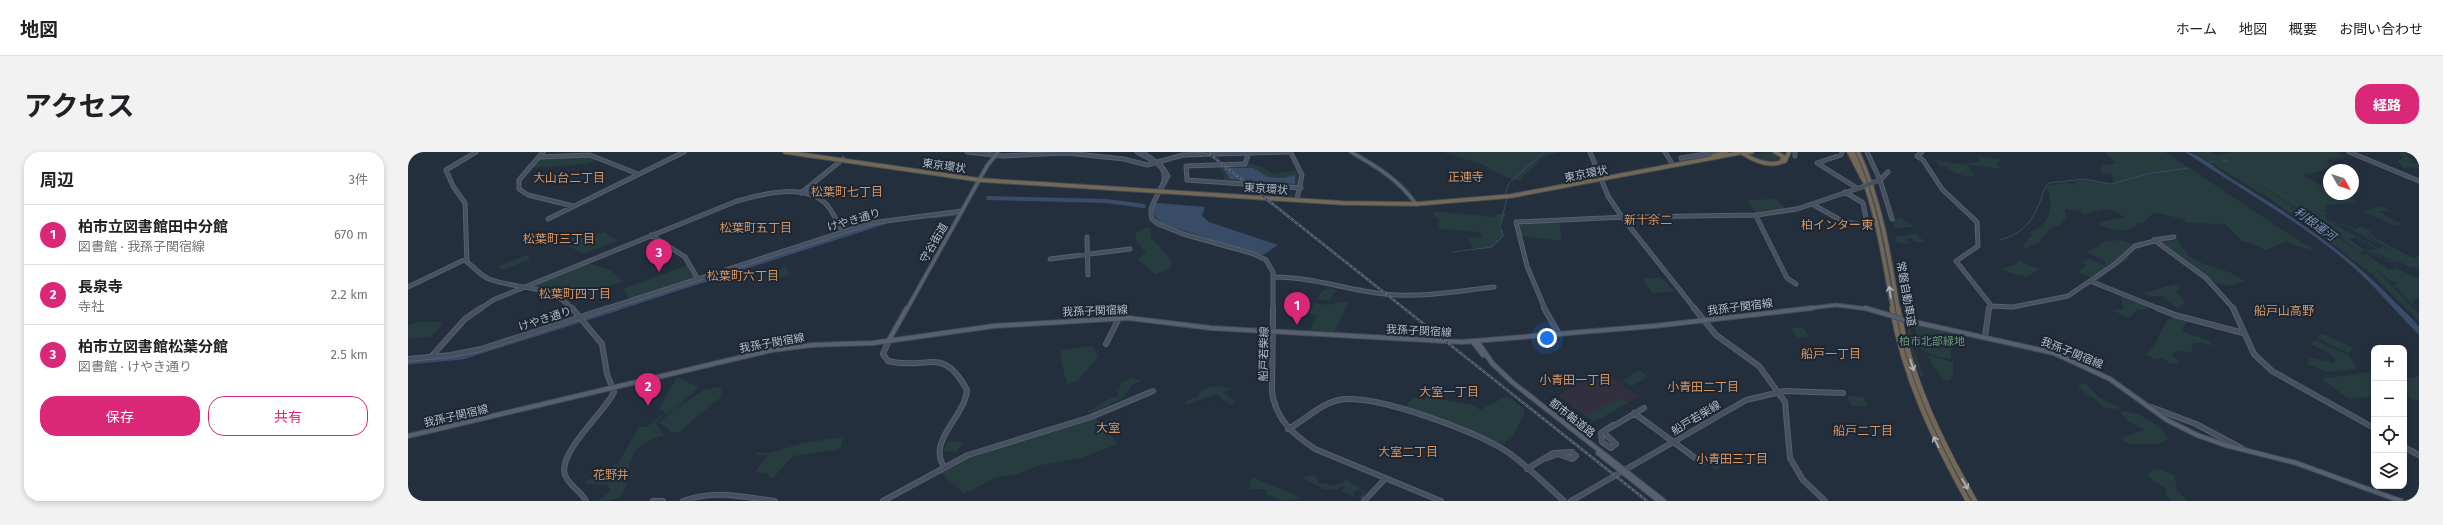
<!DOCTYPE html>
<html lang="ja">
<meta charset="utf-8">
<style>
body{margin:0;font-family:"Fira Sans","Noto Sans JP",sans-serif;background:#f2f2f2;color:#202124}
.controls{position:absolute;right:12px;bottom:12px;display:grid;overflow:hidden;border-radius:8px;box-shadow:0 2px 6px #0003}
.controls button{width:36px;height:36px;display:grid;place-items:center;padding:0;border:0;border-bottom:1px solid #e0e0e0;background:#fff;color:#202124;font:20px sans-serif}
.compass{position:absolute;left:1915px;top:12px;width:36px;height:36px;border-radius:50%;background:#fff;box-shadow:0 2px 6px #0003;rotate:130deg}
.you{position:absolute;left:1139px;top:186px;width:14px;height:14px;margin:-10px;border:3px solid #fff;border-radius:50%;background:#1a73e8;box-shadow:0 0 0 6px #1a73e833}
.badge{display:grid;place-items:center;width:26px;height:26px;border-radius:50%;background:#db2777;color:#fff;font-size:13px;font-weight:700}
.pin{position:absolute;translate:-50% -33px;filter:drop-shadow(0 1px 2px #0008)}
.pin::after{content:'';position:absolute;top:21px;width:14px;height:12px;background:inherit;clip-path:polygon(0 0,100% 0,50% 100%)}
.list{margin:0;padding:0;list-style:none}
h2{display:flex;justify-content:space-between;align-items:center;height:52px;margin:0;padding:0 16px;font-size:17px}
h2 small{font-size:13px;font-weight:400;color:#757577}
.list li{display:grid;grid-template-columns:26px 1fr auto;gap:12px;align-items:center;box-sizing:border-box;height:60px;padding:0 16px;border-top:1px solid #e0e0e0}
.list b{display:block;font-size:15px;white-space:nowrap}
.list p{margin:0;font-size:13px;white-space:nowrap;color:#757577}
.list em{font-size:13px;font-style:normal;color:#757577}
.actions{display:flex;gap:8px;padding:12px 16px}
.actions a{flex:1;padding:9px 0;border:1px solid #db2777;border-radius:16px;text-align:center;font-size:14px;color:#db2777}
.actions .main{background:#db2777;color:#fff}
.icon{flex:none;width:22px;height:22px;fill:none;stroke:currentColor;stroke-width:2;stroke-linecap:round;stroke-linejoin:round}
.map{position:relative;flex:none;width:2011px;height:349px;overflow:hidden;border-radius:16px}
header{display:flex;align-items:center;gap:24px;box-sizing:border-box;height:56px;padding:0 20px;background:#fff;border-bottom:1px solid #e0e0e0}
header strong{font-size:19px}
nav{display:flex;gap:22px;margin-inline-start:auto;font-size:14px}
.intro{display:flex;align-items:center;justify-content:space-between;box-sizing:border-box;height:96px;padding:0 24px}
h1{margin:0;font-size:28px}
.button{padding:10px 18px;border-radius:16px;background:#db2777;color:#fff;font-size:14px;font-weight:700}
main{display:flex;gap:24px;padding:0 24px}
aside{flex:1;background:#fff;border-radius:16px;box-shadow:0 2px 6px #0003}
.map>svg:first-child{display:block}
.medical{fill:#32303f}
.green{fill:#263c3f}
.water{fill:#394c67}
.lines{fill:none;stroke-linecap:round;stroke-linejoin:round}
.stream{stroke:#394c67;stroke-width:1}
.river-far1{stroke:#394c67;stroke-width:4}
.river{stroke:#394c67;stroke-width:5}
.secondary-far1-casing{stroke:#565f6c;stroke-width:5}
.secondary-casing{stroke:#565f6c;stroke-width:6}
.primary-far1-casing{stroke:#414a57;stroke-width:5}
.primary-casing{stroke:#414a57;stroke-width:6}
.highway-far1-casing{stroke:#434c59;stroke-width:5.5}
.highway-casing{stroke:#434c59;stroke-width:6}
.secondary-far1{stroke:#465061;stroke-width:3}
.secondary{stroke:#465061;stroke-width:4}
.primary-far1{stroke:#56606e;stroke-width:3}
.primary{stroke:#56606e;stroke-width:4}
.highway-far1{stroke:#746855;stroke-width:3.5}
.highway{stroke:#746855;stroke-width:4.5}
.rail-casing{stroke:#5a6575;stroke-width:2.5}
.rail{stroke:#1d2633;stroke-width:1;stroke-dasharray:2.5;stroke-linecap:butt}
.secondary-bridge-casing{stroke:#565f6c;stroke-width:5;stroke-linecap:butt}
.primary-bridge-casing{stroke:#414a57;stroke-width:6;stroke-linecap:butt}
.highway-bridge-casing{stroke:#434c59;stroke-width:5.5;stroke-linecap:butt}
.secondary-bridge{stroke:#465061;stroke-width:3}
.primary-bridge{stroke:#56606e;stroke-width:4}
.highway-bridge{stroke:#746855;stroke-width:3.5}
.oneway{stroke:#aeb4bd}
.labels{text-anchor:middle;dominant-baseline:central;stroke-width:4;stroke-linejoin:round;paint-order:stroke}
.street-label{font-size:11px;fill:#b4bcc9;stroke:#1d2633}
.park-label{font-size:11px;fill:#6b9a76;stroke:#1d2633}
.neighbourhood-label{font-size:12px;fill:#d59563;stroke:#1d2633}
.water-label{font-size:12px;font-style:italic;fill:#7c92b1;stroke:#1d2633}
</style>
<header>
<strong>地図</strong>
<nav><a>ホーム</a><a>地図</a><a>概要</a><a>お問い合わせ</a></nav>
</header>
<div class="intro"><h1>アクセス</h1><a class="button">経路</a></div>
<main>
<aside>
<h2>周辺<small>3件</small></h2>
<ul class="list">
<li><span class="badge">1</span><div><b>柏市立図書館田中分館</b><p>図書館 · 我孫子関宿線</p></div><em>670 m</em></li>
<li><span class="badge">2</span><div><b>長泉寺</b><p>寺社</p></div><em>2.2 km</em></li>
<li><span class="badge">3</span><div><b>柏市立図書館松葉分館</b><p>図書館 · けやき通り</p></div><em>2.5 km</em></li>
</ul>
<div class="actions"><a class="main">保存</a><a>共有</a></div>
</aside>
<div class="map">
<svg width="2011" height="349" viewBox="0 0 2011 349">
<rect width="100%" height="100%" fill="#242f3e"/>
<!-- medical -->
<path class="medical" d="M1196,219L1231,245L1184,269L1150,243Z"/>
<!-- green -->
<path class="green" d="M1035,0H1153L1137,4L1110,29L1095,24L1076,13Z
M1365,0L1374,4V8L1357,9L1341,2Z
M1697,0H1757L1894,91L1910,99L1889,94L1879,89L1858,98L1840,90H1835L1817,72L1779,71L1776,69L1778,68L1746,60L1735,71L1727,72L1729,74C1715,82 1702,78 1689,71L1716,65C1697,52 1695,58 1676,63L1671,59L1657,57L1658,65L1652,73L1643,76L1631,91L1617,96L1614,94L1624,83L1622,80C1643,73 1647,52 1638,34L1657,31L1667,33L1668,29L1677,28L1706,32L1703,22L1694,21L1692,17L1694,16L1692,13L1708,12Z
M1786,0H1803L1817,8L1815,9L1820,10L1810,3L1823,0H1928L1938,5L1917,9L1929,15L1895,23L1921,38V42H1936L1949,50L1919,53L1916,60L1920,61L1917,64L1919,68L1949,77L1952,74L1964,80L1959,84L1973,94L1939,75L1925,72L1969,95L1959,98L1966,95L1947,85L1940,87L1904,62L1913,69H1909L1852,33L1948,98L1950,99L1920,76L1957,99L1952,100L1961,109L1955,101L1960,100L1957,101L1981,118L1988,116L2011,127V145L2006,148L2005,151L2011,160L1985,132H1990L1980,127L1966,115L2011,162V169L1965,123L1910,81L1861,46L1804,12L1808,11L1799,9Z
M1989,0H1999V4L2005,8L2002,10L2011,12V17L2004,15L1995,16L1990,9L1996,5Z
M180,4L190,8L179,12L122,16L131,6Z
M1570,4L1593,8L1589,11L1593,17L1557,12L1568,23L1559,25L1540,18V15L1532,14L1526,8L1553,12L1573,10Z
M841,11L854,15L865,22L892,18L894,23L890,35L815,30L816,24L810,14Z
M1368,47L1379,58L1348,62L1340,48Z
M1973,54L1982,59H1969L1994,72L1988,74L1956,60Z
M1027,59L1084,65L1090,62L1099,61L1091,74L1097,83L1084,95L1066,97L1061,86L1074,85L1072,80L1032,77L1030,71L1031,68L1025,62Z
M1492,65L1506,75L1487,76L1485,67Z
M1151,69L1154,89L1111,84V71Z
M737,76H743V85L762,107L763,116L748,122L729,107L738,101L729,90L727,81Z
M1981,77L1962,83L2003,105L2007,106L2011,104V116L2006,117L2009,114L2005,116L1989,109L1985,110L1980,108L1983,107L1960,99L1974,95L1984,100L1960,83Z
M196,80L210,89L174,102L155,90L171,83L176,87Z
M1508,82L1517,90H1507L1502,86L1498,87L1501,92L1489,91L1488,84Z
M1712,88L1727,92L1731,89L1739,93L1719,101L1721,107L1699,118V121L1690,129L1669,120L1679,114L1674,111L1680,107L1697,113V109L1677,99L1691,95L1693,90Z
M1770,88C1773,92 1775,98 1779,102C1794,116 1820,115 1836,129L1823,134L1808,131L1749,90Z
M118,103L123,107L96,118L89,115Z
M1611,109L1632,117L1619,125L1602,121L1594,116L1607,113Z
M178,111L201,117L215,129L161,150L151,142L121,135Z
M279,113L287,127L221,148L216,137Z
M377,115L382,122L364,129L358,122Z
M1252,125L1267,140L1244,141L1235,127Z
M1767,132L1773,134L1768,140L1778,150L1770,157L1754,144H1739L1735,141Z
M921,136L929,138L921,149L909,147L914,139Z
M1713,144L1744,156L1728,158L1722,166L1703,158H1715Z
M937,149L940,151L926,180L902,178L909,164L899,161L907,151L920,153Z
M1763,164L1781,168L1774,178C1784,186 1801,184 1805,194L1796,191H1785L1783,201L1770,198L1764,203L1772,211L1763,212L1754,206L1749,208L1737,202C1751,193 1752,175 1763,164Z
M11,170H33L34,172L23,185L0,187V173Z
M1500,171L1503,172V191L1516,224H1512L1500,186Z
M1507,172L1539,179L1546,186L1541,187L1545,193L1543,195V207C1517,202 1508,201 1507,172Z
M1394,175L1401,184L1390,186L1382,176Z
M1914,182L1946,196L1940,201L1909,186Z
M1907,188L1940,203L1949,217L1919,220L1899,212L1902,206L1926,211L1927,206L1921,201L1902,192Z
M685,194L690,205L669,229L659,232L652,206L654,198Z
M1519,203L1545,210V225L1540,229L1534,227Z
M1231,218L1240,225L1224,234L1214,229Z
M1966,219V246L1953,245L1941,247L1914,227Z
M269,225L290,235C278,250 261,259 247,271L256,283C245,287 230,291 225,303C213,326 230,349 190,349L202,339L200,333L177,332L180,328L200,322L204,314L210,311L231,275H239L258,260L251,257Z
M2005,225H2011V249L2003,247L1996,242V228Z
M723,226L733,229C718,234 723,239 715,245C705,252 693,256 682,261L679,260L703,246L711,244V241L707,239L713,235L712,231Z
M1677,231L1691,245L1714,257L1697,256L1669,234Z
M314,234L313,245L271,280L262,281V278L251,271L265,258L296,238Z
M810,234L827,237L815,240L827,249L822,253L808,242L779,253L776,250L791,244V241L802,235Z
M1099,244L1115,256L1117,261L1105,283L1095,292L997,256L1005,245L1016,248L1019,245L1065,253L1072,258Z
M1440,244L1456,245L1459,254H1443Z
M1214,246L1220,251L1186,270L1163,253L1165,252L1178,263Z
M1711,259C1730,259 1750,271 1760,286L1750,293C1736,288 1725,299 1713,286L1736,278L1720,269Z
M687,265L710,292L673,306L633,313L607,323L588,325L556,342L532,320L565,303Z
M435,285L433,295L428,298L385,304L365,326L360,324V322L347,320L360,303H348L347,300L362,301L395,291Z
M540,289L555,290L549,300L535,299Z
M1310,303L1322,311L1307,318L1298,310Z
M1749,317L1766,323L1769,338L1779,349H1763L1757,341L1759,338L1741,325L1740,321Z
M907,323L911,332L919,331L923,334L936,330L937,326L959,342L953,347L951,346L955,341L950,338L946,340L945,345L934,339L936,336L933,334L930,338L916,337L893,325Z
M846,326C857,331 884,340 892,347L875,349L858,342L860,339L856,337H841L843,328Z"/>
<!-- water -->
<path class="water" d="M1777,0C1790,0 1812,20 1824,27C1880,61 1936,98 1982,145C1991,155 2003,164 2011,175V183C1989,161 1969,136 1945,115C1894,70 1833,38 1777,0Z
M1804,0L1897,57L1951,95L2011,123L1950,95L1904,62L1822,11L1814,9L1816,8Z
M815,16H845L860,25L876,26L887,23V32L822,27Z
M749,51L797,55L794,64L801,70L870,93L855,103L760,74L752,70L746,63V53Z"/>
<g class="lines">
<!-- stream -->
<path class="stream" d="M1800,11L1805,10
M1097,42L1102,30L1136,0
M1092,75L1099,46
M1591,88C1614,83 1625,69 1633,47C1635,41 1636,35 1641,31L1676,27L1703,32L1743,21L1781,16
M1045,100L1084,95L1095,84L1093,77"/>
<!-- river-far1 -->
<path class="river-far1" d="M580,46L699,49L736,54
M526,64L551,61
M207,157L477,70"/>
<!-- river -->
<path class="river" d="M0,210L54,205L210,156"/>
<!-- secondary-far1 casing -->
<g class="secondary-far1-casing">
<path id="secondary-far1" d="M68,0L38,18L45,34L57,51L59,110C66,115 73,124 81,127C109,138 144,132 164,157
M135,0L111,28V37L120,43L165,54
M559,0L594,4L659,1L716,7L739,13L775,3L805,2
M729,0C737,5 747,8 753,15C766,32 737,49 744,67L750,72L775,82L846,102L858,108L865,120V157
M734,0L747,9
M841,0L837,12L778,14L779,28L893,36
M1182,0L1200,44L1214,65L1287,157
M1257,0L1265,13
M1387,0V4
M1434,0L1433,3L1409,11L1449,36
M1459,0L1472,28L1484,67
M1514,0L1509,4L1515,8L1534,37L1569,70L1570,94L1548,109L1582,152L1581,157
M1941,0L2011,29
M883,1L894,23L889,47
M804,2L880,0
M131,5L182,3L230,22
M1275,10L1273,6L1310,0
M1472,28L1480,20
M751,40L760,24L752,12
M1437,40L1455,51L1460,75
M393,41L435,7
M1404,52L1434,69L1460,74
M1348,64L1379,126L1388,132
M140,67L276,0
M243,83L277,105L290,127
M679,85L680,123
M1746,88L1798,126L1826,157
M1746,88L1766,85
M642,107L722,97
M866,125C904,125 939,138 977,142C1013,146 1050,139 1086,135
M1682,129L1752,157
M0,135L58,107
M1583,154L1605,155L1660,144L1707,112L1727,94L1747,89
M72,157L85,148L329,49C354,42 395,31 417,51C425,58 429,71 435,80
M197,157L463,71L554,59
M1137,157L1119,114L1108,70L1218,65L1349,63L1389,57L1454,35"/>
</g>
<!-- secondary casing -->
<g class="secondary-casing">
<path id="secondary" d="M164,156L194,192L199,222L206,240C197,260 149,301 157,323C161,334 173,339 178,349
M865,156L864,240C868,268 885,282 907,297L1033,349
M1136,156L1151,182
M1286,156L1308,183L1351,214L1377,250L1382,306L1395,328L1417,349
M1749,156L1767,163L1835,181
M1825,156L1846,202L1864,219L1966,276
M1577,185L1581,156
M481,188L475,202L480,209C520,219 534,192 559,238C557,265 519,288 536,315
M698,192L711,166
M23,205L57,167L73,156
M0,207L43,203L73,197L200,156
M1743,255L1788,272L1835,297
M1226,261L1294,311
M1205,273L1193,281L1194,290L1203,296L1208,292L1198,283L1197,279L1236,256
M880,277C897,268 911,253 930,248C966,241 1067,279 1098,299C1119,313 1137,332 1156,349
M1996,295L2011,303
M1119,317L1145,301L1164,300L1168,304L1164,307L1150,302L1139,306
M245,349H255
M275,349C306,337 335,345 367,349
M475,349L560,303L683,265L745,239
M956,349L977,327
M1163,349L1338,248L1377,239L1435,241"/>
</g>
<!-- primary-far1 casing -->
<g class="primary-far1-casing">
<path id="primary-far1" d="M943,0C968,14 991,28 1008,52
M499,157L579,14L590,0
M1395,157L1428,153L1460,157"/>
</g>
<!-- primary casing -->
<g class="primary-casing">
<path id="primary" d="M1457,156L1481,163
M1497,168L1646,201L1702,227L1759,268L1789,283L1817,293L1888,311L1993,349
M481,188L499,156
M1069,189L1084,211L1104,230L1256,349
M1065,190L1075,203
M0,284L364,198L404,193L465,191L586,174L720,166L803,176L1054,190L1246,174L1404,156
M1190,301L1251,349"/>
</g>
<!-- highway-far1 casing -->
<g class="highway-far1-casing">
<path id="highway-far1" d="M377,0L572,28L935,51L1008,52L1103,44L1336,0
M1367,0L1376,5L1373,10
M1441,0L1455,27
M1445,0C1468,50 1475,103 1485,157
M1450,0C1473,50 1481,103 1490,157
M1333,1L1344,0
M1336,2C1349,10 1362,15 1377,9L1381,0
M1305,4L1318,0"/>
</g>
<!-- highway casing -->
<g class="highway-casing">
<path id="highway" d="M1484,156C1496,225 1526,288 1560,349
M1490,156C1502,226 1532,288 1567,349"/>
</g>
<!-- secondary-far1 -->
<use href="#secondary-far1" class="secondary-far1"/>
<!-- secondary -->
<use href="#secondary" class="secondary"/>
<!-- primary-far1 -->
<use href="#primary-far1" class="primary-far1"/>
<!-- primary -->
<use href="#primary" class="primary"/>
<!-- highway-far1 -->
<use href="#highway-far1" class="highway-far1"/>
<!-- highway -->
<use href="#highway" class="highway"/>
<!-- rail casing -->
<g class="rail-casing">
<path id="rail" d="M799,0L1239,349"/>
</g>
<!-- rail -->
<use href="#rail" class="rail"/>
<!-- secondary-bridge casing -->
<g class="secondary-bridge-casing">
<path id="secondary-bridge" d="M1454,35L1469,29"/>
</g>
<!-- primary-bridge casing -->
<g class="primary-bridge-casing">
<path id="primary-bridge" d="M1481,163L1497,168"/>
</g>
<!-- highway-bridge casing -->
<g class="highway-bridge-casing">
<path id="highway-bridge" d="M1333,0L1336,2"/>
</g>
<!-- secondary-bridge -->
<use href="#secondary-bridge" class="secondary-bridge"/>
<!-- primary-bridge -->
<use href="#primary-bridge" class="primary-bridge"/>
<!-- highway-bridge -->
<use href="#highway-bridge" class="highway-bridge"/>
</g>
<!-- one-way arrows -->
<defs><path id="oneway-shaft" d="M-6 0H5M1.5-3L5.5 0L1.5 3" fill="none" stroke-width="1.6" stroke-linecap="round" stroke-linejoin="round"/></defs>
<g class="oneway">
<use href="#oneway-shaft" transform="translate(1482 140) rotate(-98)"/>
<use href="#oneway-shaft" transform="translate(1504 213) rotate(72)"/>
<use href="#oneway-shaft" transform="translate(1528 290) rotate(-116)"/>
<use href="#oneway-shaft" transform="translate(1557 332) rotate(60)"/>
</g>
<g class="labels">
<!-- street labels -->
<g class="street-label">
<text transform="translate(536 14) rotate(8)">東京環状</text>
<text transform="translate(1178 22) rotate(-11)">東京環状</text>
<text transform="translate(858 37) rotate(4)">東京環状</text>
<text transform="translate(446 68) rotate(-16)">けやき通り</text>
<text transform="translate(526 91) rotate(-60)">守谷街道</text>
<text transform="translate(1498 142) rotate(80)">常磐自動車道</text>
<text transform="translate(1332 155) rotate(-7)">我孫子関宿線</text>
<text transform="translate(687 159) rotate(-2)">我孫子関宿線</text>
<text transform="translate(137 167) rotate(-18)">けやき通り</text>
<text transform="translate(1011 179) rotate(3)">我孫子関宿線</text>
<text transform="translate(364 191) rotate(-10)">我孫子関宿線</text>
<text transform="translate(1664 201) rotate(22)">我孫子関宿線</text>
<text transform="translate(856 202) rotate(-89)">船戸若柴線</text>
<text transform="translate(48 264) rotate(-13)">我孫子関宿線</text>
<text transform="translate(1164 266) rotate(38)">都市軸道路</text>
<text transform="translate(1288 266) rotate(-31)">船戸若柴線</text>
</g>
<!-- park labels -->
<g class="park-label">
<text x="1524" y="189">柏市北部緑地</text>
</g>
<!-- neighbourhood labels -->
<g class="neighbourhood-label">
<text x="1058" y="25">正連寺</text>
<text x="161" y="26">大山台二丁目</text>
<text x="439" y="40">松葉町七丁目</text>
<text x="1240" y="68">新十余二</text>
<text x="1429" y="73">柏インター東</text>
<text x="348" y="76">松葉町五丁目</text>
<text x="151" y="87">松葉町三丁目</text>
<text x="335" y="124">松葉町六丁目</text>
<text x="167" y="142">松葉町四丁目</text>
<text x="1876" y="159">船戸山高野</text>
<text x="1423" y="202">船戸一丁目</text>
<text x="1167" y="228">小青田一丁目</text>
<text x="1295" y="235">小青田二丁目</text>
<text x="1041" y="240">大室一丁目</text>
<text x="700" y="276">大室</text>
<text x="1455" y="279">船戸二丁目</text>
<text x="1000" y="300">大室二丁目</text>
<text x="1324" y="307">小青田三丁目</text>
<text x="203" y="323">花野井</text>
</g>
<!-- water labels -->
<g class="water-label">
<text transform="translate(1907 72) rotate(36)">利根運河</text>
</g>
</g>
</svg>
<div class="controls">
<button>+</button>
<button>−</button>
<button><svg class="icon" aria-label="locate" viewBox="0 0 24 24"><circle cx="12" cy="12" r="6"/><path d="M12 2v4M12 18v4M2 12h4M18 12h4"/></svg></button>
<button><svg class="icon" aria-label="layers" viewBox="0 0 24 24"><path d="M12 4l9 5-9 5-9-5zM3 14l9 5 9-5"/></svg></button>
</div>
<svg class="compass" viewBox="-18 -18 36 36"><path d="M0-13l5 13h-10z" fill="#e53935"/><path d="M0 13l5-13h-10z" fill="#757577"/></svg>
<div class="you"></div>
<div class="pin badge" style="left:889px;top:173px">1</div>
<div class="pin badge" style="left:240px;top:254px">2</div>
<div class="pin badge" style="left:251px;top:120px">3</div>
</div>
</main>
